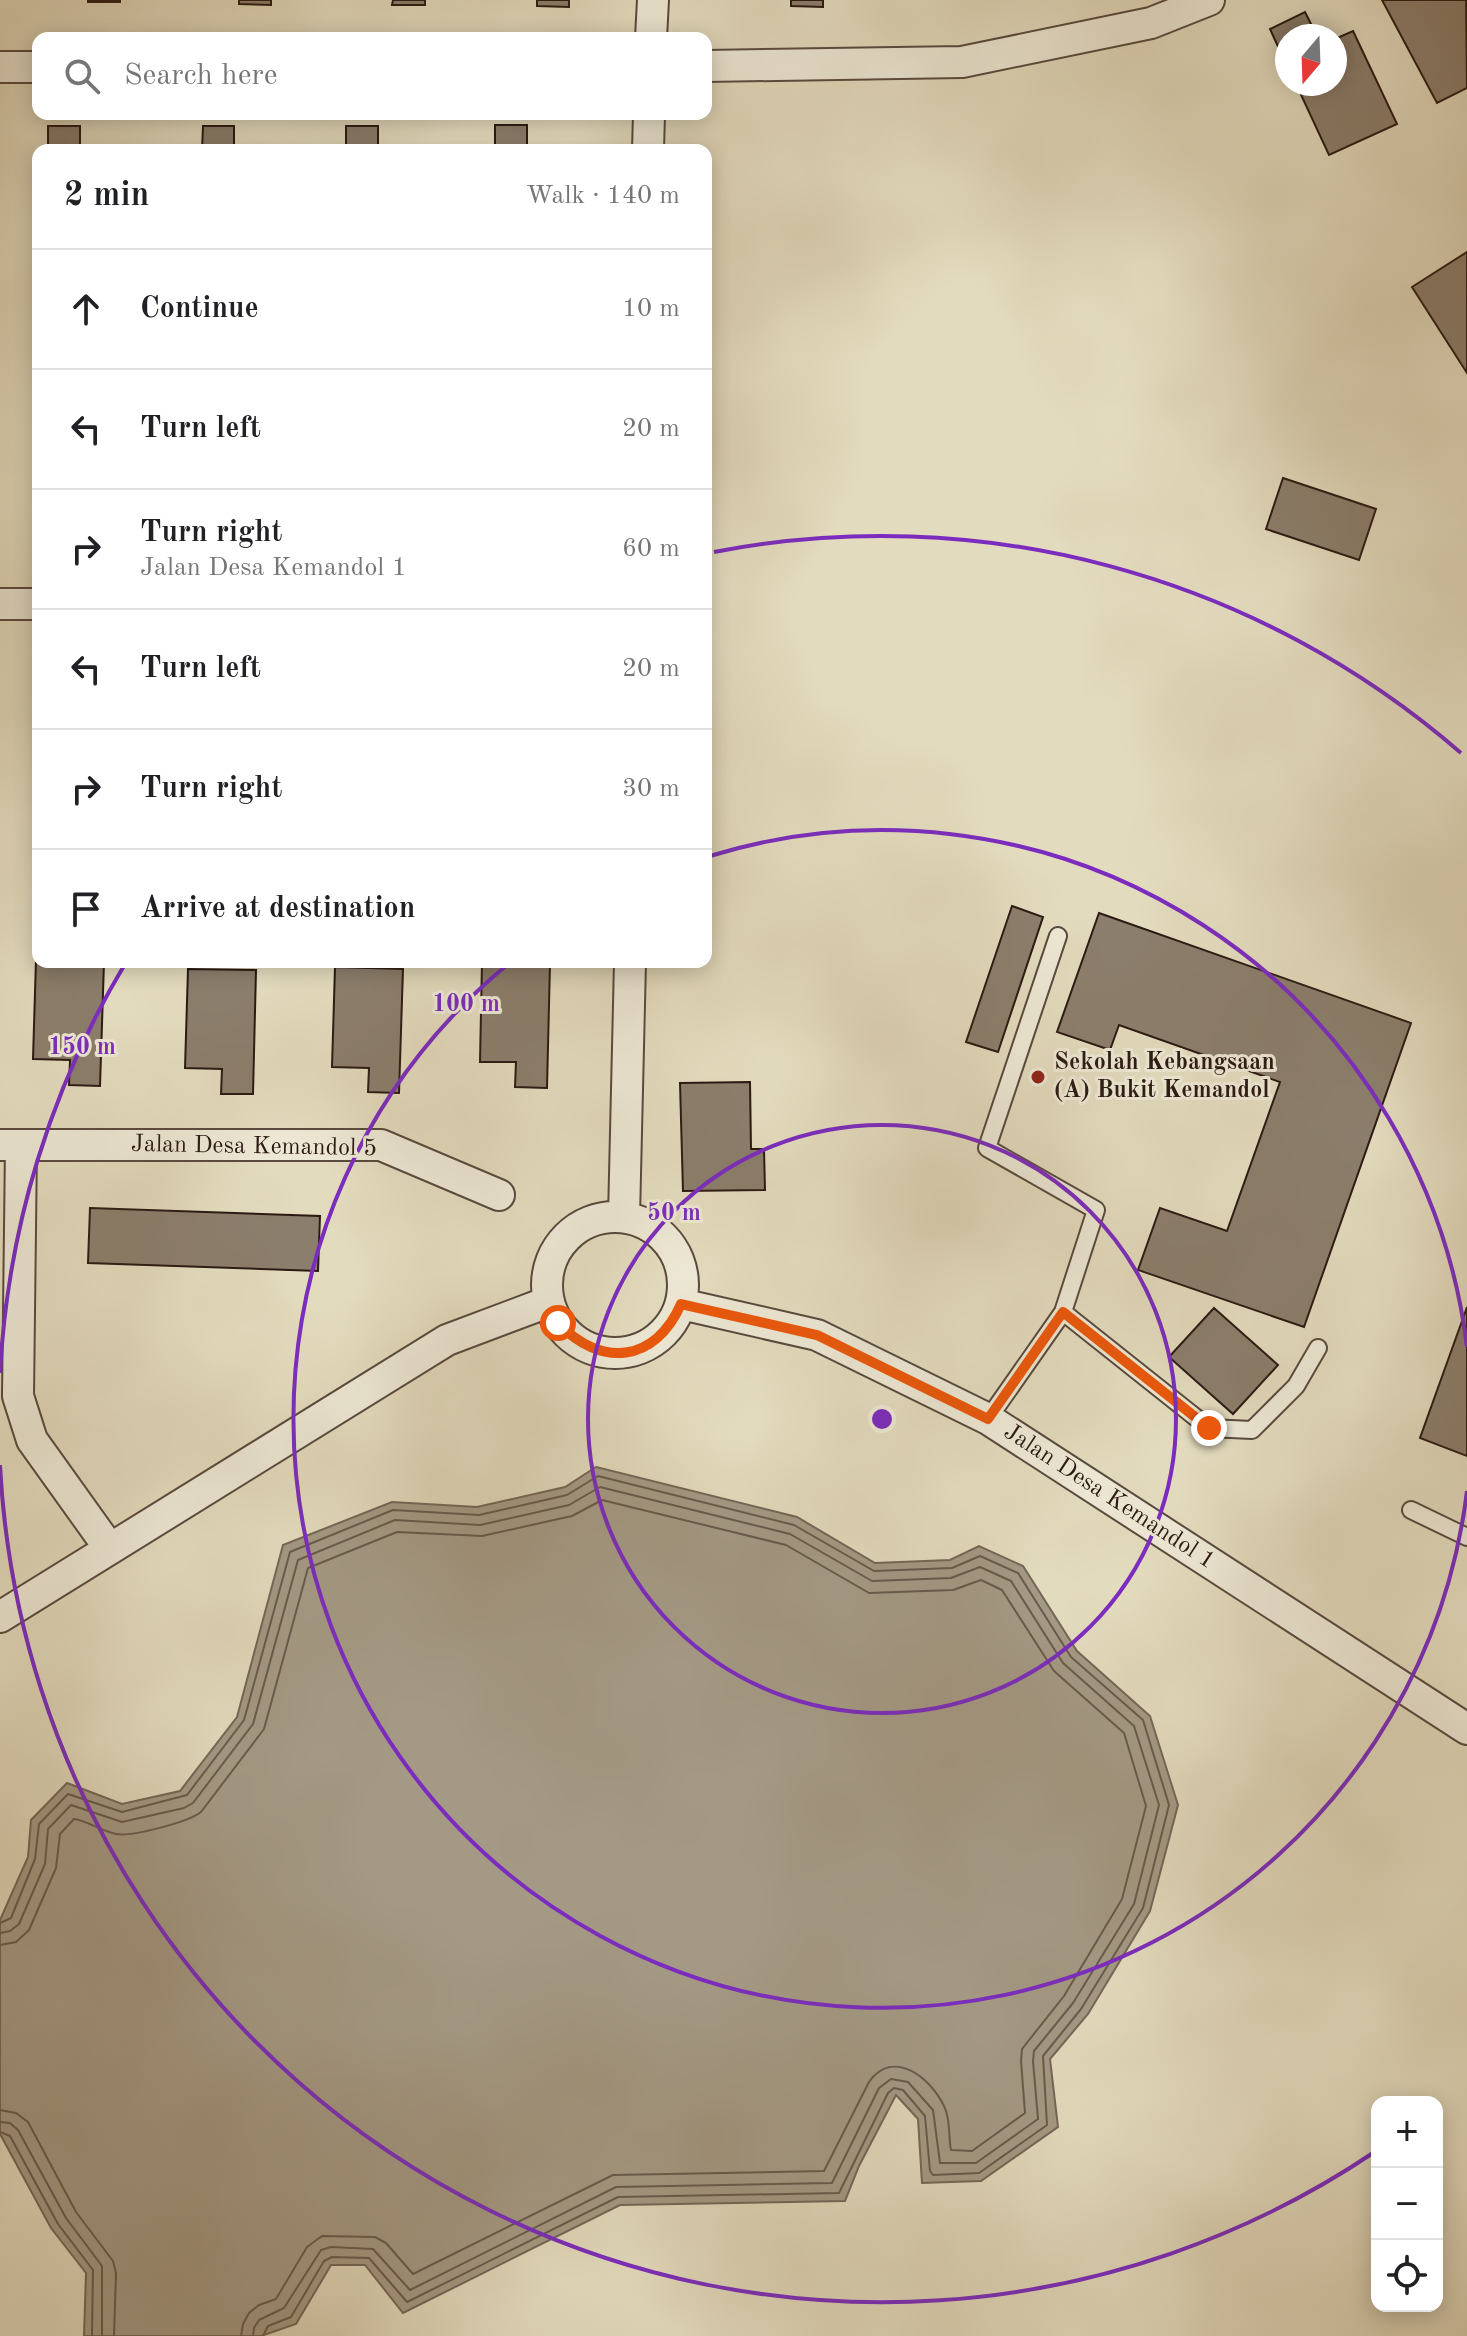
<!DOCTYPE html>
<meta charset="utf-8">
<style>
body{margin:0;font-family:"Old Standard TT",serif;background:#f2f2f2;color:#202124}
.controls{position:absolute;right:24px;bottom:24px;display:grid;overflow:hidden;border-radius:16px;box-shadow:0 4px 20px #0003}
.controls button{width:72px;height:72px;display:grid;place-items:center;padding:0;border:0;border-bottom:2px solid #e0e0e0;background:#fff;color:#202124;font:40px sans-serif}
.compass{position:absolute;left:1275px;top:24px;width:72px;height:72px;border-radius:50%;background:#fff;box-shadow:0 4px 20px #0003;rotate:199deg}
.stop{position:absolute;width:24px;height:24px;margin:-18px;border:6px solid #ea580c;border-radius:50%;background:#fff}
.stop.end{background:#ea580c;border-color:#fff;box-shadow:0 2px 8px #0008}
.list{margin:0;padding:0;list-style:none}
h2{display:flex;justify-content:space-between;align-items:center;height:104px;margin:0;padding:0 32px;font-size:34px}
h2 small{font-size:26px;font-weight:400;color:#757577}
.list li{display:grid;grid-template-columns:52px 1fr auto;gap:24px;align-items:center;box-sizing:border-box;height:120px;padding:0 32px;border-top:2px solid #e0e0e0}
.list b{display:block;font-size:30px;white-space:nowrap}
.list p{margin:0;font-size:26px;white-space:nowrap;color:#757577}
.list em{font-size:26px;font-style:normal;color:#757577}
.icon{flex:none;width:44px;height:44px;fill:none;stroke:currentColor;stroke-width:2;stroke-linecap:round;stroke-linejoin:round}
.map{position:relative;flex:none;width:1467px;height:2336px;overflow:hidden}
.search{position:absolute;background:#fff;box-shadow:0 4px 20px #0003;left:32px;top:32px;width:680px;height:88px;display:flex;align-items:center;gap:20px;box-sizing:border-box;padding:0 28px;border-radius:16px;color:#757577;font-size:30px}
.panel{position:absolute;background:#fff;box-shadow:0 4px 20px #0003;left:32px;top:144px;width:680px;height:824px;border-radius:16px}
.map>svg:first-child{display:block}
.water{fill:#a49984;stroke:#746657;stroke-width:2}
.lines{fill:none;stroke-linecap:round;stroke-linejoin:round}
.shore{stroke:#685a4c;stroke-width:2}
.building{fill:#8b7e6c;stroke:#2b1a13;stroke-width:2}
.lane-casing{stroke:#594a3e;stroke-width:20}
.street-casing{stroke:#594a3e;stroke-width:34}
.lane{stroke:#ede8d5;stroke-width:16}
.street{stroke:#ede8d5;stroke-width:30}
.route{stroke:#ea580c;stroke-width:10}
.ring{fill:none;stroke:#7b2cbf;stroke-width:4}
.poi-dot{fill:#8f2418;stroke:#ede8d5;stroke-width:3}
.labels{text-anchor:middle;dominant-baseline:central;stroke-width:6;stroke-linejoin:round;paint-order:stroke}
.poi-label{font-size:24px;font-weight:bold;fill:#2b1a13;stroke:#ede8d5;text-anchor:start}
.street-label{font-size:24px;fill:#2b1a13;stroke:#ede8d5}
.centre{fill:#7b2cbf;stroke:#ede8d5;stroke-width:4}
.ring-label{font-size:24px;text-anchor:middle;font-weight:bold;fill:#7b2cbf;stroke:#ede8d5;stroke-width:6;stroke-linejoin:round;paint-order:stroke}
</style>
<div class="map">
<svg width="1467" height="2336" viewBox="0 0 1467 2336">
<rect width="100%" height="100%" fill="#e3dbbe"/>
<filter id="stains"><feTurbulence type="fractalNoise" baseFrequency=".0025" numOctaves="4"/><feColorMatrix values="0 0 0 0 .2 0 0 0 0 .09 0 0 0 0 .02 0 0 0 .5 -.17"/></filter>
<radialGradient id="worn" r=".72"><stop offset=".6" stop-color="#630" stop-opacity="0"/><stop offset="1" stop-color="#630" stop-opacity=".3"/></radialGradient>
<!-- water -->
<path class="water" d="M596,1467L797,1517L875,1563L950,1560L979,1546L1023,1566L1077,1651L1150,1716L1178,1805L1150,1911L1088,2014L1050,2059L1058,2127L981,2181L922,2183L918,2119L896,2095L859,2166L845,2201L620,2205L403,2313L365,2265H331L296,2324L261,2336H84L86,2273L51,2228L0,2134V1920L28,1857L31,1820L67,1783L122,1804L180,1791L237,1717L283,1545L392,1502L477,1507L565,1487Z"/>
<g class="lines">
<!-- shore -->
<path class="shore" d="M0,1923L11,1918L35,1859L39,1824L68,1794L122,1812L187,1795L244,1720L290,1552L393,1510L479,1515L567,1495L598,1476L794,1525L874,1571L952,1568L980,1556L1018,1573L1071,1657L1143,1720L1169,1805L1143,1908L1081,2009L1043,2056L1047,2125L979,2173L933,2175L930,2171L925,2116L903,2090L894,2088L888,2093L839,2193L618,2197L407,2302L369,2258L332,2257L324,2261L291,2317L268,2326L263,2336
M0,1933L10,1931L19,1924L45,1864L48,1829L71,1805L122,1822L184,1808L193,1803L253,1724L298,1560L395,1520L480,1525L569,1505L600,1487L790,1534L872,1581L951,1578L980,1567L1011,1581L1063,1663L1134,1726L1159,1805L1134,1904L1073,2003L1034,2051L1033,2061L1038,2119L976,2163H940L933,2110L908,2082L891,2079L879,2088L832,2183L616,2187L410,2290L373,2249L331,2247L321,2250L284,2308L259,2320L254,2328L253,2336
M0,1945L16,1942L29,1930L56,1868L60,1834L74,1819C88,1821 101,1831 116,1834C132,1837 188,1822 201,1812L264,1729L308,1568L397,1532L482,1536L572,1516L602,1500L786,1545L869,1593L953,1590L981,1580L1002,1590L1054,1671L1124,1733L1146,1806L1122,1899L1064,1996L1022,2049L1021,2061L1025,2113L972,2151L951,2150C948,2136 951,2119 944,2106C930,2077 893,2048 869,2082L824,2171L613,2175L413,2274L386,2243L375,2237L322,2236L307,2247L276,2299L259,2305L249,2313L243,2324L241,2336
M0,2110L16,2113L28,2122L76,2212L113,2261L116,2273L114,2336
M0,2122L10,2123L18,2130L66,2218L102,2266V2336
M0,2132L10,2136L58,2224L93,2270L92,2336"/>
</g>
<!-- building -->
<path class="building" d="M88,0H120V2H88Z
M239,0H271V5L239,4Z
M393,0H425V5H392Z
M537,0H569V7L537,6Z
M791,0H823V7L791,6Z
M1382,0H1466L1467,88L1437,103Z
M1305,12L1317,36H1287V66L1270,29Z
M1353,31L1397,124L1329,155L1296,84H1335V39Z
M495,125H527V150H495Z
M48,126H80V150H48Z
M203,126H234V150H202Z
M346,126H378V150H346Z
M1467,252V373L1412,287Z
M1283,478L1376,509L1359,560L1266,529Z
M1012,906L1043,917L998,1052L966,1042Z
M1099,913L1411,1023L1304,1327L1138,1270L1160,1208L1227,1231L1280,1082L1119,1025L1110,1050L1057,1032Z
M36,960L38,962H104L100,1086L69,1085L70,1060L33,1059Z
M482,962L550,964L547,1088L515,1087L516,1062H480Z
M335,967L403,969L399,1093L368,1092L369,1068L332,1067Z
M188,969L256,970L253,1094H221L222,1069L185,1068Z
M750,1082L751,1149H764L765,1190L683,1191L680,1083Z
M90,1208L320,1216L318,1271L88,1263Z
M1467,1307V1456L1420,1438Z
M1214,1308L1278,1365L1233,1414L1169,1357Z"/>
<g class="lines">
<!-- lane casing -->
<g class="lane-casing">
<path id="lane" d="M1058,936L987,1148L1096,1210L1063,1312
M988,1419L1063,1312L1209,1428L1252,1430L1296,1386L1318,1348
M1411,1510L1467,1537"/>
</g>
<!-- street casing -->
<g class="street-casing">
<path id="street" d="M651,38L653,0
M706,66L962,62L1151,23L1209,0
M0,67H38
M648,150L649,114
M0,604H38
M0,1145H381L499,1195
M21,1145L18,1396L32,1440L110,1549
M547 1285a68 68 0 1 1 136 0a68 68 0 1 1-136 0Z
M624,1217L630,962
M681,1304L817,1335L988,1419L1467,1729
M0,1617L447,1340L548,1302"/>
</g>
<!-- lane -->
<use href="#lane" class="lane"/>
<!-- street -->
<use href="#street" class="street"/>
</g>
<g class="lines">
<!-- route -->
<path class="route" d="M558,1323C601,1368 655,1363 681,1304L817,1335L988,1419L1063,1312L1209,1428"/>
</g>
<!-- distance rings -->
<g class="ring">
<circle cx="882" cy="1419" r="294"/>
<path d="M1467 1491A589 589 0 1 1 507 965M710 856A589 589 0 0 1 1467 1347"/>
<path d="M1376 2151A883 883 0 0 1 0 1465M0 1373A883 883 0 0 1 125 964M714 552A883 883 0 0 1 1461 753"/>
</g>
<!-- markers -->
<circle class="poi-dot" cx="1038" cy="1077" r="8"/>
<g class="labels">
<!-- poi labels -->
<g class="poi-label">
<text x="1054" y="1063">Sekolah Kebangsaan<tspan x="1054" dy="28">(A) Bukit Kemandol</tspan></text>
</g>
<!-- street labels -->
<g class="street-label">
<text transform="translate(254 1147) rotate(1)">Jalan Desa Kemandol 5</text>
<text transform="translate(1109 1497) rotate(33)">Jalan Desa Kemandol 1</text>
</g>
</g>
<circle cx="882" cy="1419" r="12" class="centre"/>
<g class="ring-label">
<text x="466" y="1011">100 m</text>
<text x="82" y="1054">150 m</text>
<text x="674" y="1220">50 m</text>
</g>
<rect width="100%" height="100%" filter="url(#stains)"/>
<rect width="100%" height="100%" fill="url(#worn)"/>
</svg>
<div class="controls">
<button>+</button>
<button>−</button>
<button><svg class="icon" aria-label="locate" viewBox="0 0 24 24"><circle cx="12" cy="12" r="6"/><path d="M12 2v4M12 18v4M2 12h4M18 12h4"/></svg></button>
</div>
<svg class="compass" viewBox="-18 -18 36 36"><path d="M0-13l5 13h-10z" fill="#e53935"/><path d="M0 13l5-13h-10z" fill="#757577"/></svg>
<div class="stop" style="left:558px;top:1323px"></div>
<div class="stop end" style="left:1209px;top:1428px"></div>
<div class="search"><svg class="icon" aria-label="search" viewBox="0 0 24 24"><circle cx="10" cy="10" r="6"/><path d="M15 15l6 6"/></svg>Search here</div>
<section class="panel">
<h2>2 min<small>Walk · 140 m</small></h2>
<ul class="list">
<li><svg class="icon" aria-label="ahead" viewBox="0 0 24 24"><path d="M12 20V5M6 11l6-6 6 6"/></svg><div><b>Continue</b></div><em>10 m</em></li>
<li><svg class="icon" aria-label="left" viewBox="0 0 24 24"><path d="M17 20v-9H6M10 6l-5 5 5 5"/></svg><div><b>Turn left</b></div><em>20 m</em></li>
<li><svg class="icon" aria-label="right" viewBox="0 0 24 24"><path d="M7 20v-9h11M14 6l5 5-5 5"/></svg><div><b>Turn right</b><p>Jalan Desa Kemandol 1</p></div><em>60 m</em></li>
<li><svg class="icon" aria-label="left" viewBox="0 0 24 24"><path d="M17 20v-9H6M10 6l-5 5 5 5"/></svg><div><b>Turn left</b></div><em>20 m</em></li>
<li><svg class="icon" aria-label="right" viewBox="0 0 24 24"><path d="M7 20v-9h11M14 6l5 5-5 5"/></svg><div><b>Turn right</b></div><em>30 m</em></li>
<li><svg class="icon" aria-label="arrive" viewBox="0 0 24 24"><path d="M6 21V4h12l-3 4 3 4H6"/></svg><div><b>Arrive at destination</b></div></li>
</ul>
</section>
</div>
